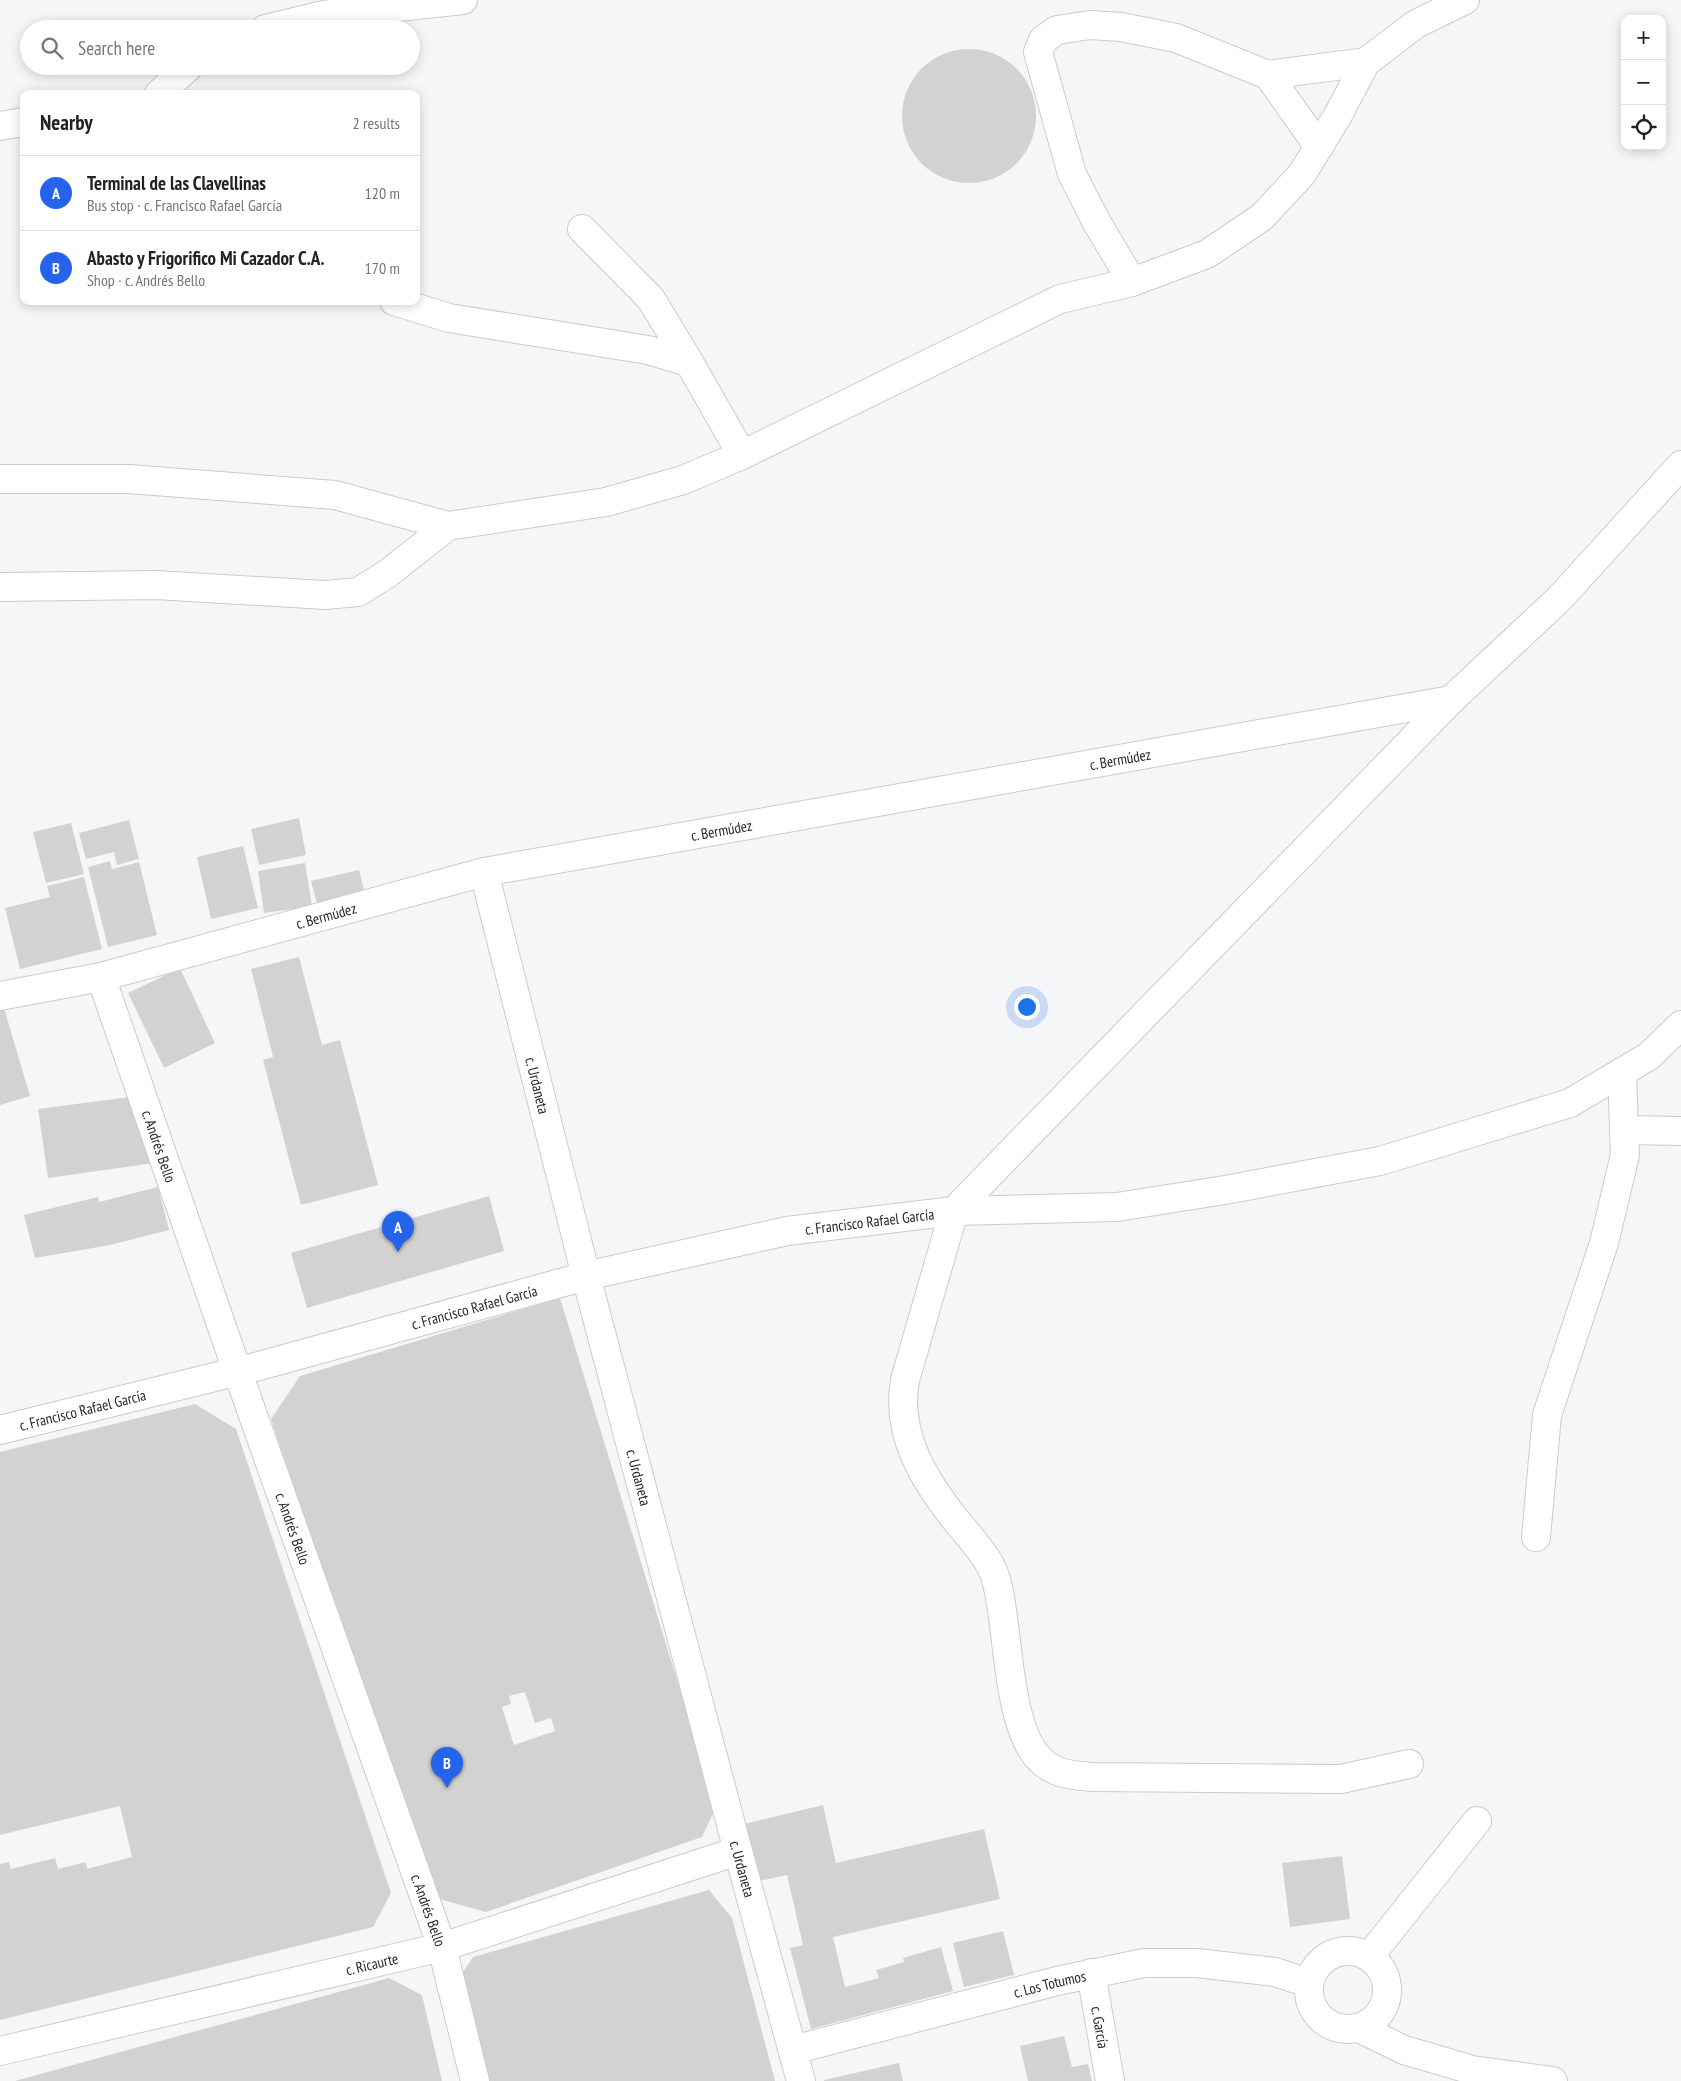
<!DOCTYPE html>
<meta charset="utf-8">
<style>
body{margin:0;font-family:"PT Sans Narrow",sans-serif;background:#f6f6f6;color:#222}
.controls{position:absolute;right:15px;top:15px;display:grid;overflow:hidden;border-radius:10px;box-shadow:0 2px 12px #0003}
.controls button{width:45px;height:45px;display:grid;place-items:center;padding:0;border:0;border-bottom:1px solid #e0e0e0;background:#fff;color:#222;font:25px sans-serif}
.you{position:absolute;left:1026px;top:1006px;width:18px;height:18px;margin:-12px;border:4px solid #fff;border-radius:50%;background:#1a73e8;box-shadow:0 0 0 8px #1a73e833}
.badge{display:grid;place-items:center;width:32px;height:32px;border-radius:50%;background:#2563eb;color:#fff;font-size:16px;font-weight:700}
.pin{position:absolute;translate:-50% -41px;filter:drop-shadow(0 1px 2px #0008)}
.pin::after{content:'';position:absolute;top:26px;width:18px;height:15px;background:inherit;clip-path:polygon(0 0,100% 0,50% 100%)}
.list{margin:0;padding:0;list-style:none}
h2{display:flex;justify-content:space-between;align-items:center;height:65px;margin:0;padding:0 20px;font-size:21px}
h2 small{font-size:16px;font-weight:400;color:#767676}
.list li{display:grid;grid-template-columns:32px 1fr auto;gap:15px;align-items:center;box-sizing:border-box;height:75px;padding:0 20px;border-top:1px solid #e0e0e0}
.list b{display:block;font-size:19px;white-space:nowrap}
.list p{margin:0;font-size:16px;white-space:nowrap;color:#767676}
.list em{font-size:16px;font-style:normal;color:#767676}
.icon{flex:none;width:28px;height:28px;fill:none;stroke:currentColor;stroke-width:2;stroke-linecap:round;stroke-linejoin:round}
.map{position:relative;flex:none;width:1681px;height:2081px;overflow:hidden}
.search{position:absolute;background:#fff;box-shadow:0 2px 12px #0003;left:20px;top:20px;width:400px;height:55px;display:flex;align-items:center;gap:12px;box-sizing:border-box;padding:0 18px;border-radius:28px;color:#767676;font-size:19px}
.panel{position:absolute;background:#fff;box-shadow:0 2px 12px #0003;left:20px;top:90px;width:400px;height:215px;border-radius:10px}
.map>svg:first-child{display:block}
.building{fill:#d4d2d1;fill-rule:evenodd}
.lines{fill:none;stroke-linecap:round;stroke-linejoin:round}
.minor-casing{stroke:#cacbcc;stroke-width:30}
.minor{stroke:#fff;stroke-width:28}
.labels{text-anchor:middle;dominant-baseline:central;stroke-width:4;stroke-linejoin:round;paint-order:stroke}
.street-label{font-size:15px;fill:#272728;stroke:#fff}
</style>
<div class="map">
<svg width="1681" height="2081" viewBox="0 0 1681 2081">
<rect width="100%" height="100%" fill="#f5f6f8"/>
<!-- building -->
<path class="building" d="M902 116a67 67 0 1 1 134 0a67 67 0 1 1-134 0Z
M299,818L306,855L259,865L251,829Z
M129,820L139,859L117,865L114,852L86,859L79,833Z
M71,823L84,874L46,883L33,832Z
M243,846L258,908L211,919L197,857Z
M110,861L112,869L139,862L157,935L108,947L88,867Z
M305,863L312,906L264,913L258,871Z
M359,870L366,898L318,908L311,881Z
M84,877L102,949L20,969L5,908L50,897L47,886Z
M299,957L322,1045L340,1040L378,1185L301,1205L263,1060L273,1057L251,969Z
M180,968L215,1043L164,1068L128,993Z
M0,1001H2L30,1096L0,1105Z
M130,1097L154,1163L48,1178L38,1109Z
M158,1187L169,1230L110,1245L35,1258L24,1215L98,1197L99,1202Z
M489,1196L504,1251L307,1308L291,1253Z
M560,1298L716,1807L702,1837L486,1912L432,1897L271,1419L300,1376ZM525,1692L535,1723L551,1718L555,1731L514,1745L502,1707L511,1704L509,1696Z
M195,1404L236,1429L391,1893L373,1927L0,2020V1864L9,1862L11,1869L55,1858L58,1869L86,1862L87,1869L132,1857L120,1806L0,1835V1452Z
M823,1805L836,1863L984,1829L1000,1899L833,1937L845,1987L879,1978L876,1970L904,1962L903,1958L941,1947L953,1991L811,2029L790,1948L803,1945L787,1875L750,1883L736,1826Z
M1342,1856L1350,1919L1290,1927L1282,1863Z
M709,1890L732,1918L775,2081H479L453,1987L473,1957Z
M1003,1931L1014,1975L964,1987L953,1943Z
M389,1978L422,1995L442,2081H15Z
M1064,2036L1072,2067L1088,2064L1092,2081H1028L1020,2046Z
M899,2063L903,2081H824V2080Z"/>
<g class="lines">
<!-- minor casing -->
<g class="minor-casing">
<g id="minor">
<path d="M265,29L323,15L463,0"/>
<path d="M1268,75L1319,147"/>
<path d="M159,94L189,66"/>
<path d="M0,126L24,122"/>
<path d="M582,229L651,299L689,362"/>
<path d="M1132,282L1096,221L1072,174L1038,52L1043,40L1057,30L1090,25L1121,27L1176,38L1268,75L1366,62"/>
<path d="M394,301L449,318L648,350L689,362L742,455"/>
<path d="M0,479H129L335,495L448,526L606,502L683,480L742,455L1060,299L1132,282L1207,254L1262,217L1302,174L1338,115L1366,62L1416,24L1465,0"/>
<path d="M0,587L156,585L325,595L358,592L387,574L448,526"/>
<path id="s1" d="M484,872L586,1276L738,1851L801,2081"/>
<path id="s2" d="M101,977L232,1356L442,1947L475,2081"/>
<path id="s3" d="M0,996L101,977L484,872L1451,700"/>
<path d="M1624,1130L1681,1131"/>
<path id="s4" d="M0,1430L259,1366L586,1276L787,1231L954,1211L1117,1207L1225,1190L1380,1161L1570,1103L1649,1056L1681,1025"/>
<path d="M1536,1537L1547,1415L1604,1243L1625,1155L1622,1072"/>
<path d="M1409,1764L1341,1779L1092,1777C1067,1775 1048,1773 1033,1751C1011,1718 1008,1650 1002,1610C1000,1596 997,1576 989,1563C981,1549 969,1536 959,1524C925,1482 895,1435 905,1380L954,1211L1451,700L1559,599L1681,465"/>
<circle cx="1348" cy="1990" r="39"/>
<path d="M1369,1957L1477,1821"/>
<path id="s5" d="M1091,1973L1110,2081"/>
<path d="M1361,2029L1404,2050L1472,2070L1553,2081"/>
<path id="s6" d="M793,2050L1057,1981L1144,1963H1197L1275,1972L1308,1983"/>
<path id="s7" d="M0,2051L442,1947L738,1851"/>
</g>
</g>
<!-- minor -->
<use href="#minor" class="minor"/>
</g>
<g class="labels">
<!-- street labels -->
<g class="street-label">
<text stroke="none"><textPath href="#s3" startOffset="1146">c. Bermúdez</textPath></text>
<text stroke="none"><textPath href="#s3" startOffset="741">c. Bermúdez</textPath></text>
<text stroke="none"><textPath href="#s3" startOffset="336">c. Bermúdez</textPath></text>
<text stroke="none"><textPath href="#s1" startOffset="220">c. Urdaneta</textPath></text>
<text stroke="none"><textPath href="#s2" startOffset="179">c. Andrés Bello</textPath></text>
<text stroke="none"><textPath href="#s4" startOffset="895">c. Francisco Rafael García</textPath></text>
<text stroke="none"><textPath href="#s4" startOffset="490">c. Francisco Rafael García</textPath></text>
<text stroke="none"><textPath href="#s4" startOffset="85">c. Francisco Rafael García</textPath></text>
<text stroke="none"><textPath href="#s1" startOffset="625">c. Urdaneta</textPath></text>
<text stroke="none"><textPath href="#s2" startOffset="584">c. Andrés Bello</textPath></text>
<text stroke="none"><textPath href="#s1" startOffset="1030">c. Urdaneta</textPath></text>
<text stroke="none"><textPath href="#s2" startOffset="989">c. Andrés Bello</textPath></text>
<text stroke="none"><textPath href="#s7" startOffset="382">c. Ricaurte</textPath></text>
<text stroke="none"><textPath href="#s6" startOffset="265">c. Los Totumos</textPath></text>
<text stroke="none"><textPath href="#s5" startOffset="55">c. García</textPath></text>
</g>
</g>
</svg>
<div class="controls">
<button>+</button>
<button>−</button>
<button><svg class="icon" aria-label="locate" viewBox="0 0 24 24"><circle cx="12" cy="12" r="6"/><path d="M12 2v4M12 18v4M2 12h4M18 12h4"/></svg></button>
</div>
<div class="you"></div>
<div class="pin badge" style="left:398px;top:1252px">A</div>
<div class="pin badge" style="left:447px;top:1788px">B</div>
<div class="search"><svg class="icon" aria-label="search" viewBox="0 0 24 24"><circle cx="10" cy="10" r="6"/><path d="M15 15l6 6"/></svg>Search here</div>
<section class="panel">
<h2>Nearby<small>2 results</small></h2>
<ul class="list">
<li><span class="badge">A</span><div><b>Terminal de las Clavellinas</b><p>Bus stop · c. Francisco Rafael García</p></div><em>120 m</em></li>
<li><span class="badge">B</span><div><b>Abasto y Frigorifico Mi Cazador C.A.</b><p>Shop · c. Andrés Bello</p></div><em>170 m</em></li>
</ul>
</section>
</div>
